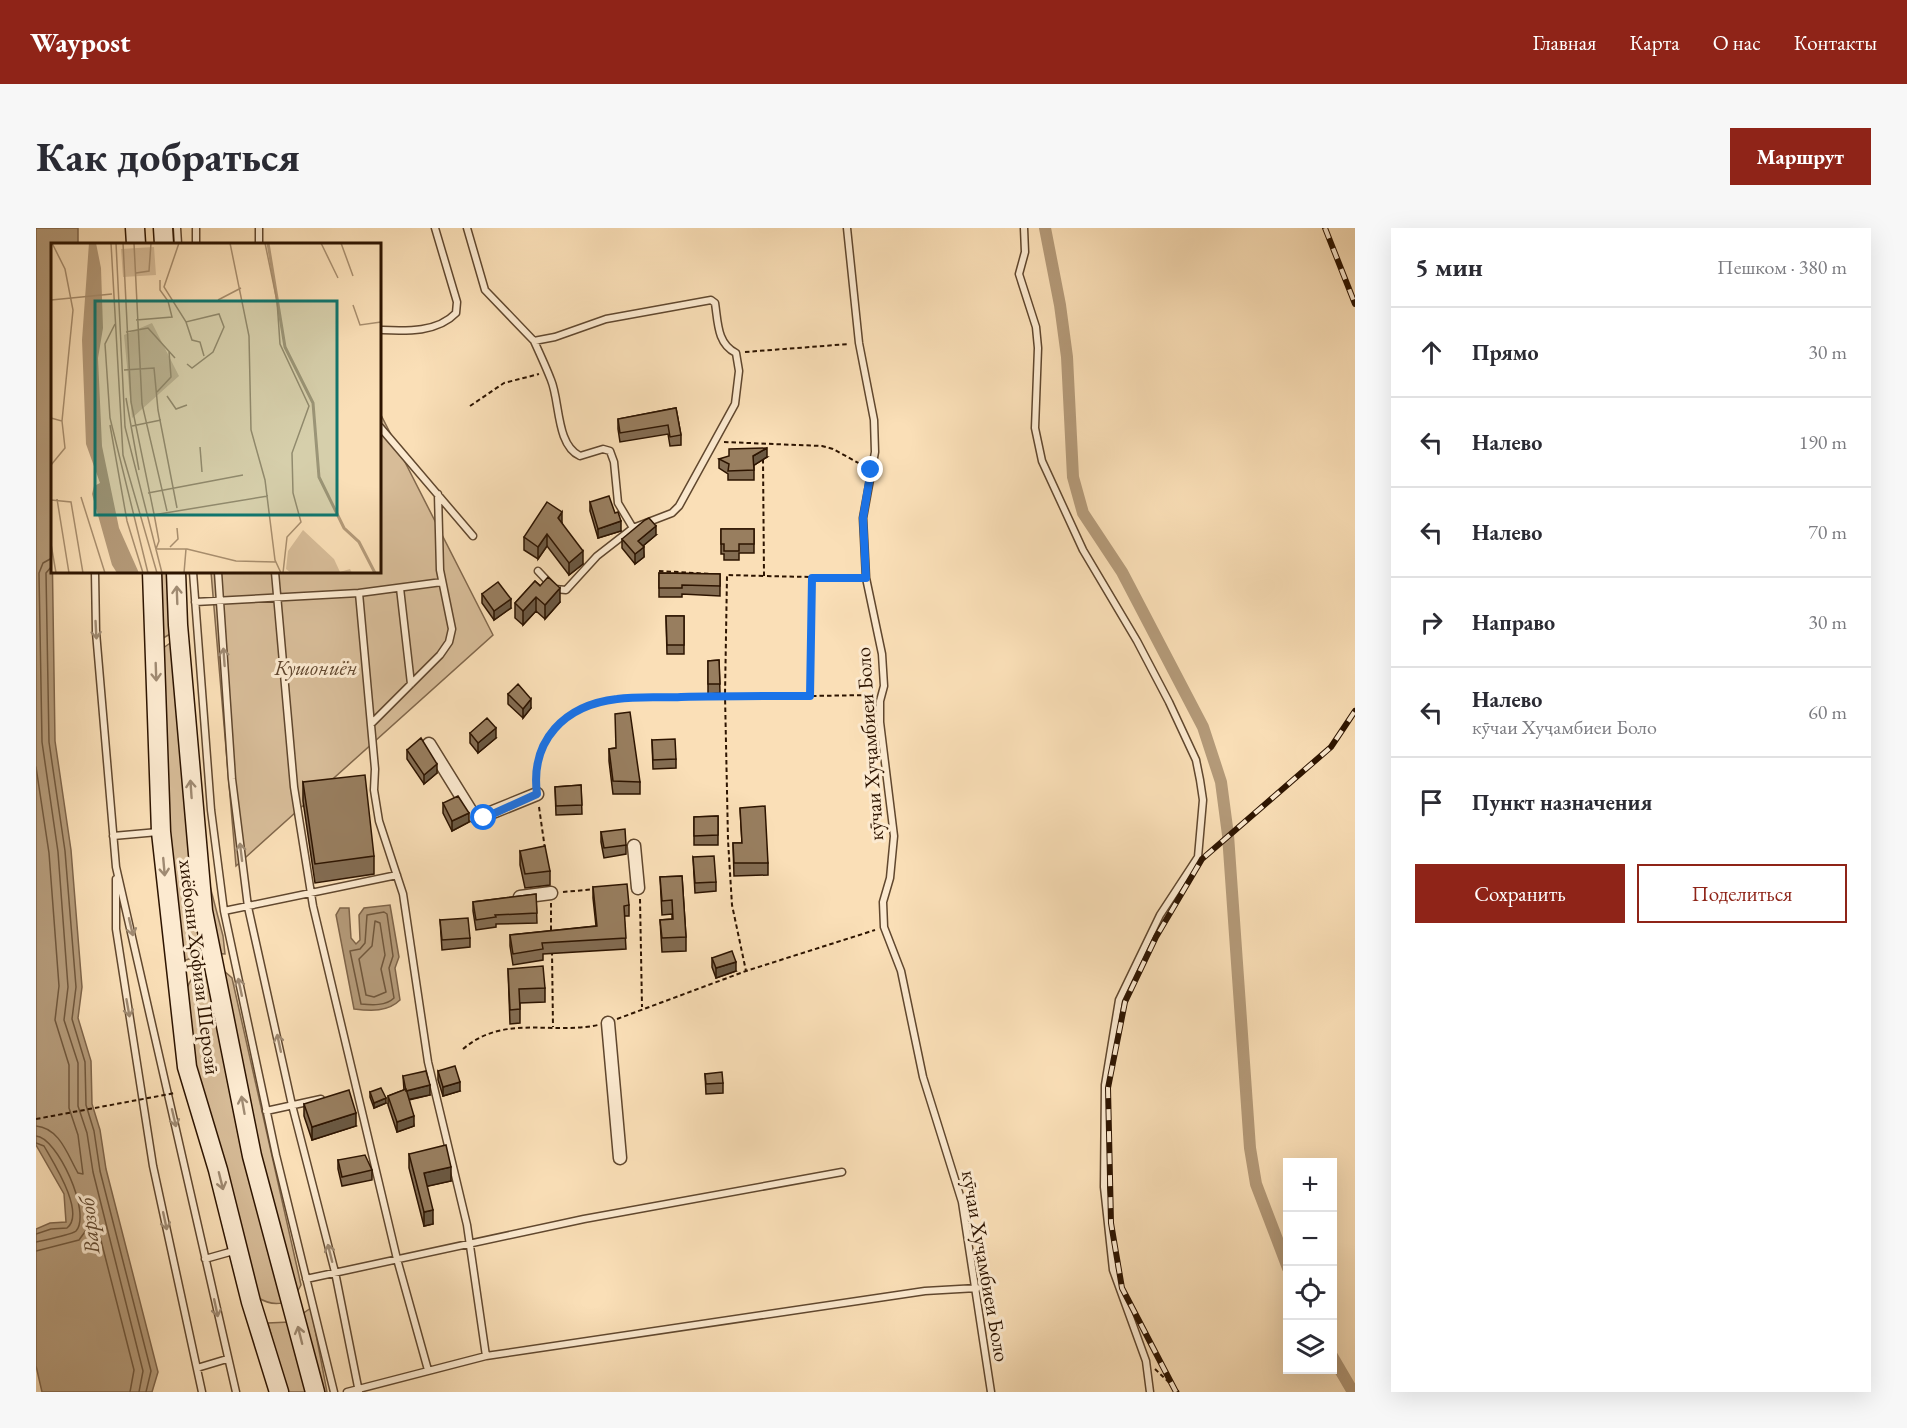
<!DOCTYPE html>
<html lang="ru">
<meta charset="utf-8">
<style>
body{margin:0;font-family:"EB Garamond",serif;background:#f7f7f7;color:#2b2b33}
.controls{position:absolute;right:18px;bottom:18px;display:grid;overflow:hidden;border-radius:0px;box-shadow:0 6px 24px #0002}
.controls button{width:54px;height:54px;display:grid;place-items:center;padding:0;border:0;border-bottom:2px solid #e1e1e2;background:#fff;color:#2b2b33;font:30px sans-serif}
.stop{position:absolute;width:18px;height:18px;margin:-14px;border:4px solid #1a73e8;border-radius:50%;background:#fff}
.stop.end{background:#1a73e8;border-color:#fff;box-shadow:0 2px 6px #0008}
.list{margin:0;padding:0;list-style:none}
h2{display:flex;justify-content:space-between;align-items:center;height:78px;margin:0;padding:0 24px;font-size:26px}
h2 small{font-size:20px;font-weight:400;color:#7c7c81}
.list li{display:grid;grid-template-columns:39px 1fr auto;gap:18px;align-items:center;box-sizing:border-box;height:90px;padding:0 24px;border-top:2px solid #e1e1e2}
.list b{display:block;font-size:22px;white-space:nowrap}
.list p{margin:0;font-size:20px;white-space:nowrap;color:#7c7c81}
.list em{font-size:20px;font-style:normal;color:#7c7c81}
.actions{display:flex;gap:12px;padding:18px 24px}
.actions a{flex:1;padding:14px 0;border:2px solid #8f2418;border-radius:0px;text-align:center;font-size:21px;color:#8f2418}
.actions .main{background:#8f2418;color:#fff}
.icon{flex:none;width:33px;height:33px;fill:none;stroke:currentColor;stroke-width:2;stroke-linecap:round;stroke-linejoin:round}
.map{position:relative;flex:none;width:1319px;height:1164px;overflow:hidden;border-radius:0px}
header{display:flex;align-items:center;gap:36px;box-sizing:border-box;height:84px;padding:0 30px;background:#8f2418;color:#fff}
header strong{font-size:28px}
nav{display:flex;gap:33px;margin-inline-start:auto;font-size:21px}
.intro{display:flex;align-items:center;justify-content:space-between;box-sizing:border-box;height:144px;padding:0 36px}
h1{margin:0;font-size:42px}
.button{padding:15px 27px;border-radius:0px;background:#8f2418;color:#fff;font-size:21px;font-weight:700}
main{display:flex;gap:36px;padding:0 36px}
aside{flex:1;background:#fff;border-radius:0px;box-shadow:0 6px 24px #0002}
.map>svg:first-child{display:block}
.green{fill:#d7bc98;stroke:#82684c;stroke-width:1.5}
.water{fill:#b49a79;stroke:#7e6449;stroke-width:1.5}
.lines{fill:none;stroke-linecap:round;stroke-linejoin:round}
.shore{stroke:#70573c;stroke-width:1.5}
.canal{stroke:#b49a79;stroke-width:12}
.service-casing{stroke:#60472e;stroke-width:9}
.minor-casing{stroke:#60472e;stroke-width:15}
.secondary-casing{stroke:#2d1400;stroke-width:21}
.path{stroke:#2d1400;stroke-width:2;stroke-dasharray:4.5 3;stroke-linecap:butt}
.service{stroke:#fcead0;stroke-width:6}
.minor{stroke:#fcead0;stroke-width:12}
.secondary{stroke:#fcead0;stroke-width:18}
.rail-casing{stroke:#2d1400;stroke-width:6}
.rail{stroke:#fcead0;stroke-width:4;stroke-dasharray:11;stroke-linecap:butt}
.path-bridge{stroke:#2d1400;stroke-width:2;stroke-dasharray:4.5 3;stroke-linecap:butt}
.wall{fill:#836c52;stroke:#2d1400;stroke-width:1.5}
.shaded-wall{fill:#6a5842;stroke:#2d1400;stroke-width:1.5}
.building{fill:#987e5f;stroke:#2d1400;stroke-width:1.5}
.oneway{stroke:#9f8a72}
.route{stroke:#1a73e8;stroke-width:8}
.labels{text-anchor:middle;dominant-baseline:central;stroke-width:6;stroke-linejoin:round;paint-order:stroke}
.park-label{font-size:21px;font-style:italic;fill:#60462e;stroke:#fcead0}
.street-label{font-size:21px;fill:#2d1400;stroke:#fcead0}
.water-label{font-size:22px;font-style:italic;fill:#634a30;stroke:#fcead0}
.inset-river{fill:none;stroke:#b49a79;stroke-width:3}
.inset-road{fill:none;stroke:#a88e6e;stroke-width:1.5}
.view{fill:#0f766e;fill-opacity:0.15;stroke:#0f766e;stroke-width:3}
.inset-edge{fill:none;stroke:#2d1400;stroke-width:3}
</style>
<header>
<strong>Waypost</strong>
<nav><a>Главная</a><a>Карта</a><a>О нас</a><a>Контакты</a></nav>
</header>
<div class="intro"><h1>Как добраться</h1><a class="button">Маршрут</a></div>
<main>
<div class="map">
<svg width="1319" height="1164" viewBox="0 0 1319 1164">
<rect width="100%" height="100%" fill="#fadfb7"/>
<filter id="stains"><feTurbulence type="fractalNoise" baseFrequency=".00333" numOctaves="4"/><feColorMatrix values="0 0 0 0 .2 0 0 0 0 .09 0 0 0 0 .02 0 0 0 .5 -.17"/></filter>
<radialGradient id="worn" r=".72"><stop offset=".6" stop-color="#630" stop-opacity="0"/><stop offset="1" stop-color="#630" stop-opacity=".3"/></radialGradient>
<!-- green -->
<path class="green" d="M344,185L457,407L200,638L175,344H344Z
M116,344H135L136,405L122,413Z
M137,413L158,597L187,708L189,726L171,725L144,734L140,710L123,423Z
M177,741L188,743L196,750L265,1057C256,1076 240,1081 221,1069L159,841L149,767C153,750 160,743 177,741Z
M275,1080L291,1164H250L232,1095L254,1094Z"/>
<!-- water -->
<path class="water" d="M0,0H42V16H16V312L19,513L35,622L46,759L42,790L55,833L56,876L64,902L70,941L122,1144L116,1164H6L0,1138V1001L14,995L30,994L28,966L0,917Z
M354,677L363,729L359,740L364,772C352,784 335,783 318,781L300,687L304,680H313L315,710L320,716L324,712L323,687L328,680Z"/>
<g class="lines">
<!-- shore -->
<path class="shore" d="M16,330L7,335L3,345L6,514L22,624L32,759L28,792L42,835V878L51,905L57,944L107,1143L103,1164
M16,338L10,345L13,514L29,623L40,759L36,791L49,834L50,877L58,903L64,943L115,1143L110,1164
M0,539L13,625L23,758L19,792L33,837V880L42,907L47,946L42,945C32,928 24,900 0,898
M348,684L351,686L357,728L353,740L358,770C350,778 336,777 325,776L314,723L324,721L329,715L331,687Z
M339,693L344,695L349,727L345,741L350,764L338,769L330,767L323,731L336,718Z
M0,908C21,909 56,985 40,1003C37,1006 5,1013 0,1014
M0,915L8,918C17,934 50,985 31,1000L15,1001L0,1006
M0,1023L43,1012L51,1001L53,985H58L98,1142L94,1164"/>
<!-- canal -->
<path class="canal" d="M1009,0L1024,77L1031,129L1037,249L1047,285L1086,344L1167,499L1185,554L1192,607L1214,920L1220,956L1252,1040
M1296,1128L1317,1164"/>
<!-- service casing -->
<g class="service-casing">
<path id="service" d="M141,0L142,16
M160,0V16
M431,0L449,62L498,113L519,109L570,91L675,72L679,75C682,94 681,116 700,125L703,143L699,176L643,278L636,285L597,300L561,328L530,362L519,361L502,343
M811,0L823,115L838,192L839,224L827,290L830,350L846,426L848,458L844,473V494L858,608L854,650L847,674L848,699L865,743L887,849L926,974L955,1164
M988,0L989,24L983,46L1000,99L1002,120L999,200L1006,233L1047,322L1101,413L1133,474L1160,532L1164,552L1167,572L1162,629L1124,687L1083,772L1069,857L1068,959L1077,1042L1110,1133L1114,1164
M223,16V0
M344,102C369,103 401,105 420,85L421,74L399,0
M498,113C504,126 510,139 515,152C524,173 520,217 544,228L567,221L574,223L578,234L582,275L597,300
M344,199L437,308
M59,344L60,404L80,639L200,1164
M157,344L175,582L188,683L240,927L298,1164
M182,344L196,551L212,679L256,877L299,1044L323,1164
M239,344L258,559L277,678L361,1031L392,1142
M364,360L375,456
M323,365L406,354
M159,374L323,365L339,541L338,562L343,593L367,666L392,834L431,997L450,1128
M335,496L404,427L413,414L416,401L404,342L402,266
M77,608L122,604
M80,651V701L117,938L166,1164
M188,683L361,647
M230,883L285,871
M169,1031L201,1022
M270,1051L548,991L806,944
M161,1140L191,1131
M311,1164L450,1128L889,1063L941,1060"/>
</g>
<!-- minor casing -->
<g class="minor-casing">
<path id="minor" d="M393,516L437,587L442,590L501,566
M598,618L602,660
M484,669L515,665
M572,795L584,930"/>
</g>
<!-- secondary casing -->
<g class="secondary-casing">
<path id="secondary" d="M99,0L100,16
M127,0L128,16
M116,344L125,604L151,839L182,942L215,1074L243,1164
M140,344L142,397L167,683L216,928L279,1164"/>
</g>
<!-- path -->
<path class="path" d="M709,124L813,116
M434,178L468,155L503,146
M688,214L786,218L797,221L828,238
M727,231L728,348L821,350
M623,343L676,346
M775,350L774,468L836,467
M774,468L689,467L692,612L696,677L710,743L839,702
M500,555C501,538 502,517 514,503C555,459 634,470 689,467L691,347L728,348
M503,579L509,621
M527,664L560,661
M604,671L606,779
M515,675V706
M516,723L517,799
M581,791L710,743
M427,821C468,786 514,807 562,797
M1119,1141L1143,1164"/>
<!-- service -->
<use href="#service" class="service"/>
<!-- minor -->
<use href="#minor" class="minor"/>
<!-- secondary -->
<use href="#secondary" class="secondary"/>
<!-- rail casing -->
<g class="rail-casing">
<path id="rail" d="M1289,0L1319,76
M1140,1164L1086,1060L1075,995L1072,860L1089,774L1120,709L1166,631L1295,519L1319,483"/>
</g>
<!-- rail -->
<use href="#rail" class="rail"/>
<!-- path-bridge -->
<path class="path-bridge" d="M0,891L139,865"/>
</g>
<!-- wall -->
<path class="wall" d="M640,180L645,207V217L634,218L632,206L584,214L582,201V191Z
M731,229L718,237V252H692V246L683,240V231Z
M554,274L585,303L562,310L554,283Z
M526,295L547,336L533,347L511,318L502,331L488,322V309Z
M685,301H718V325H703V332H688V326H685Z
M620,307L607,318L608,329L599,336L586,320V311Z
M623,345L684,346V368L646,366V369H623Z
M499,353L524,374L509,391L500,383L487,397L479,390V375Z
M446,366L475,380L458,392L446,375Z
M630,388H648V426H631Z
M683,432L684,465L672,466V433Z
M472,466L495,480L487,490L472,476Z
M434,505L460,510L442,525L434,515Z
M616,512L640,531V540L617,541Z
M579,520L604,554V566H577L573,533V521Z
M371,522L401,545L388,556L371,531Z
M267,554L338,628V646L279,655L267,573Z
M545,557L546,586L520,587L519,559Z
M407,575L433,594L416,603L407,585Z
M704,580L732,635V647L698,648L697,615H706Z
M682,588V617H658V589Z
M565,604L590,617V626L568,630L565,614Z
M484,623L514,643V657L489,660L484,637Z
M657,629L680,654V663L659,665Z
M646,648L650,709V723L626,724L624,692L636,691V686L626,687L624,649Z
M557,659L593,677V688H588L590,721L507,726V732L477,737L474,718V707L560,698L557,670Z
M500,666L501,695L460,696V699L440,702L437,683V674Z
M404,692L434,710V719L406,722Z
M676,730L700,743L680,750L676,739Z
M472,741L509,760V774L484,775V795L474,796Z
M402,843L424,863L407,868L402,852Z
M669,846L687,855V865L670,866Z
M367,848L394,867L373,872L378,898L361,904L352,877V868L368,862Z
M334,864L350,875L338,880L334,869Z
M268,876L320,898L276,912L268,888Z
M373,926L415,953L391,958L397,996L388,998L373,940Z
M302,932L336,942V952L306,958L302,941Z"/>
<!-- shaded-wall -->
<path class="shaded-wall" d="M731,220V229L717,238V228Z
M526,284V296L522,290Z
M585,293V303L562,310V301Z
M620,298V307L602,322V313Z
M511,306V318L502,331V319Z
M608,319V329L599,336V326Z
M547,323V336L533,347V335Z
M524,360V374L509,391V377Z
M500,369V383L487,397V383Z
M475,371V380L458,392V383Z
M495,471V480L487,490V481Z
M460,500V510L442,525V515Z
M401,536V545L388,556V547Z
M433,585V594L416,603V593Z
M700,734V743L680,750V740Z
M424,854V863L407,868V859Z
M394,857V867L370,872V863Z
M350,870V875L338,880V875Z
M320,885V898L276,912V899Z
M378,888V898L361,904V894Z
M415,939V953L388,959V945Z
M397,982V996L388,998V984Z"/>
<!-- building -->
<path class="building" d="M640,180L645,207L634,209L632,197L584,205L582,191Z
M731,220L717,228L718,242L692,243L693,236L683,231L693,228V221Z
M573,268L579,285L582,284L585,293L562,301L554,274Z
M511,274L526,284L522,290L547,323L533,335L511,306L502,319L488,309Z
M613,290L620,298L602,313L608,319L599,326L586,311L609,292Z
M685,301H718V316H703V323H688V316H685Z
M623,345L684,346V358L646,357V360H623Z
M512,349L524,360L509,377L500,369L487,383L479,375L499,353L504,358Z
M462,354L475,371L458,383L446,366Z
M630,388H648V417H631Z
M683,432L684,456H672V433Z
M482,456L495,471L487,481L472,466Z
M594,484L604,554L577,553L573,521L580,520L579,486Z
M451,490L460,500L442,515L434,505Z
M385,510L401,536L388,547L371,522Z
M639,511L640,531L617,532L616,512Z
M329,547L338,628L279,636L267,554Z
M545,557L546,577L520,578L519,559Z
M422,568L433,585L416,593L407,575Z
M729,578L732,635H698L697,615H706L704,580Z
M682,588V607L658,608V589Z
M589,601L590,617L568,620L565,604Z
M509,618L514,643L489,646L484,623Z
M678,628L680,654L659,655L657,629Z
M646,648L650,709L626,710L624,692L637,691L636,672L626,673L624,649Z
M591,656L593,677L588,678L590,710L506,715L507,721L477,726L474,707L561,698L557,659Z
M500,666L501,685L459,687L460,689L440,692L437,674Z
M432,690L434,710L406,712L404,692Z
M696,723L700,734L680,740L676,730Z
M507,738L509,760L483,761L484,781L474,782L472,741Z
M419,838L424,854L407,859L402,843Z
M390,843L394,857L370,863L367,848Z
M686,844L687,855L670,856L669,846Z
M345,860L350,870L338,875L334,864Z
M370,861L378,888L361,894L352,868Z
M313,862L320,885L276,899L268,876Z
M410,917L415,939L388,945L397,982L388,984L373,926Z
M329,927L336,942L306,949L302,932Z"/>
<!-- one-way arrows -->
<defs><path id="oneway-shaft" d="M-6 0H5M1.5-3L5.5 0L1.5 3" fill="none" stroke-width="1.6" stroke-linecap="round" stroke-linejoin="round" transform="scale(1.5)"/></defs>
<g class="oneway">
<use href="#oneway-shaft" transform="translate(141 367) rotate(-92)"/>
<use href="#oneway-shaft" transform="translate(60 402) rotate(87)"/>
<use href="#oneway-shaft" transform="translate(188 429) rotate(-94)"/>
<use href="#oneway-shaft" transform="translate(120 444) rotate(88)"/>
<use href="#oneway-shaft" transform="translate(155 561) rotate(-94)"/>
<use href="#oneway-shaft" transform="translate(205 624) rotate(-97)"/>
<use href="#oneway-shaft" transform="translate(128 639) rotate(85)"/>
<use href="#oneway-shaft" transform="translate(95 699) rotate(77)"/>
<use href="#oneway-shaft" transform="translate(204 759) rotate(-102)"/>
<use href="#oneway-shaft" transform="translate(92 780) rotate(80)"/>
<use href="#oneway-shaft" transform="translate(243 815) rotate(-102)"/>
<use href="#oneway-shaft" transform="translate(207 877) rotate(-100)"/>
<use href="#oneway-shaft" transform="translate(138 890) rotate(77)"/>
<use href="#oneway-shaft" transform="translate(185 953) rotate(76)"/>
<use href="#oneway-shaft" transform="translate(129 993) rotate(78)"/>
<use href="#oneway-shaft" transform="translate(294 1025) rotate(-104)"/>
<use href="#oneway-shaft" transform="translate(180 1080) rotate(78)"/>
<use href="#oneway-shaft" transform="translate(264 1107) rotate(-104)"/>
</g>
<g class="lines">
<!-- route -->
<path class="route" d="M448,590L501,566C494,512 529,477 581,471C602,468 624,470 645,469C688,468 731,468 774,468L776,350H830L827,290L835,242"/>
</g>
<g class="labels">
<!-- park labels -->
<g class="park-label">
<text x="280" y="439">Кушониён</text>
</g>
<!-- street labels -->
<g class="street-label">
<text transform="translate(833 516) rotate(-94)">кӯчаи Хуҷамбиеи Боло</text>
<text transform="translate(164 739) rotate(83)">хиёбони Ҳофизи Шерозӣ</text>
<text transform="translate(950 1038) rotate(80)">кӯчаи Хуҷамбиеи Боло</text>
</g>
<!-- water labels -->
<g class="water-label">
<text transform="translate(53 998) rotate(-96)">Варзоб</text>
</g>
</g>
<!-- overview -->
<g transform="translate(15 15)">
<rect width="330" height="330" fill="#fadfb7"/>
<path d="M103,4L105,32L72,34L70,6ZM101,80L128,133L81,175L73,92ZM252,287L283,316L289,329L299,326L301,330H240L235,326L237,308Z" fill="#d7bc98"/>
<path d="M38,0H45L50,25L52,85L47,115L51,203L68,285L88,330H66L61,322L41,251L43,243L49,240L35,201L31,97Z" fill="#b49a79"/>
<path class="inset-river" d="M217,0L234,104L262,160L268,234L293,285L308,299L324,330"/>
<path class="inset-road" d="M1,0L14,26L22,67L11,178M60,0L72,212L106,330M65,0L74,184L111,330M72,0L80,159L103,271L108,298L105,306M83,0L91,161L116,268M128,0L113,44L135,79L168,71L173,84L162,109L141,125L136,121M179,0L198,93L200,187L214,237L224,317L230,330M214,0L226,58L229,101L258,163L241,210L242,250L250,279L236,294L232,330M270,0L287,35M290,0L302,33M85,30L98,28L100,0M0,57L61,51M167,57L190,45M302,62L309,82L330,79M85,77L121,74L117,58L109,47V37M135,79L141,97L149,99L153,113M64,81L54,101L59,175L97,330M75,89L97,85L124,115M73,127L103,125L107,167L126,265M106,149L120,134L118,108M116,153L125,166L136,162M75,155L88,227M0,175L11,178L14,205L0,222M59,182L76,278L92,330M81,183L110,177M149,204L151,229M97,250L192,232M30,254L54,330M6,256L18,330M0,257L20,259L32,330M102,272L217,253M0,301L5,330M119,304L127,296L126,285M106,306H136L185,318L225,319M133,330L135,306"/>
<path class="view" d="M44,58H286V272H44Z"/>
<rect width="330" height="330" class="inset-edge"/>
</g>
<rect width="100%" height="100%" filter="url(#stains)"/>
<rect width="100%" height="100%" fill="url(#worn)"/>
</svg>
<div class="controls">
<button>+</button>
<button>−</button>
<button><svg class="icon" aria-label="locate" viewBox="0 0 24 24"><circle cx="12" cy="12" r="6"/><path d="M12 2v4M12 18v4M2 12h4M18 12h4"/></svg></button>
<button><svg class="icon" aria-label="layers" viewBox="0 0 24 24"><path d="M12 4l9 5-9 5-9-5zM3 14l9 5 9-5"/></svg></button>
</div>
<div class="stop" style="left:448px;top:590px"></div>
<div class="stop end" style="left:835px;top:242px"></div>
</div>
<aside>
<h2>5 мин<small>Пешком · 380 m</small></h2>
<ul class="list">
<li><svg class="icon" aria-label="ahead" viewBox="0 0 24 24"><path d="M12 20V5M6 11l6-6 6 6"/></svg><div><b>Прямо</b></div><em>30 m</em></li>
<li><svg class="icon" aria-label="left" viewBox="0 0 24 24"><path d="M17 20v-9H6M10 6l-5 5 5 5"/></svg><div><b>Налево</b></div><em>190 m</em></li>
<li><svg class="icon" aria-label="left" viewBox="0 0 24 24"><path d="M17 20v-9H6M10 6l-5 5 5 5"/></svg><div><b>Налево</b></div><em>70 m</em></li>
<li><svg class="icon" aria-label="right" viewBox="0 0 24 24"><path d="M7 20v-9h11M14 6l5 5-5 5"/></svg><div><b>Направо</b></div><em>30 m</em></li>
<li><svg class="icon" aria-label="left" viewBox="0 0 24 24"><path d="M17 20v-9H6M10 6l-5 5 5 5"/></svg><div><b>Налево</b><p>кӯчаи Хуҷамбиеи Боло</p></div><em>60 m</em></li>
<li><svg class="icon" aria-label="arrive" viewBox="0 0 24 24"><path d="M6 21V4h12l-3 4 3 4H6"/></svg><div><b>Пункт назначения</b></div></li>
</ul>
<div class="actions"><a class="main">Сохранить</a><a>Поделиться</a></div>
</aside>
</main>
